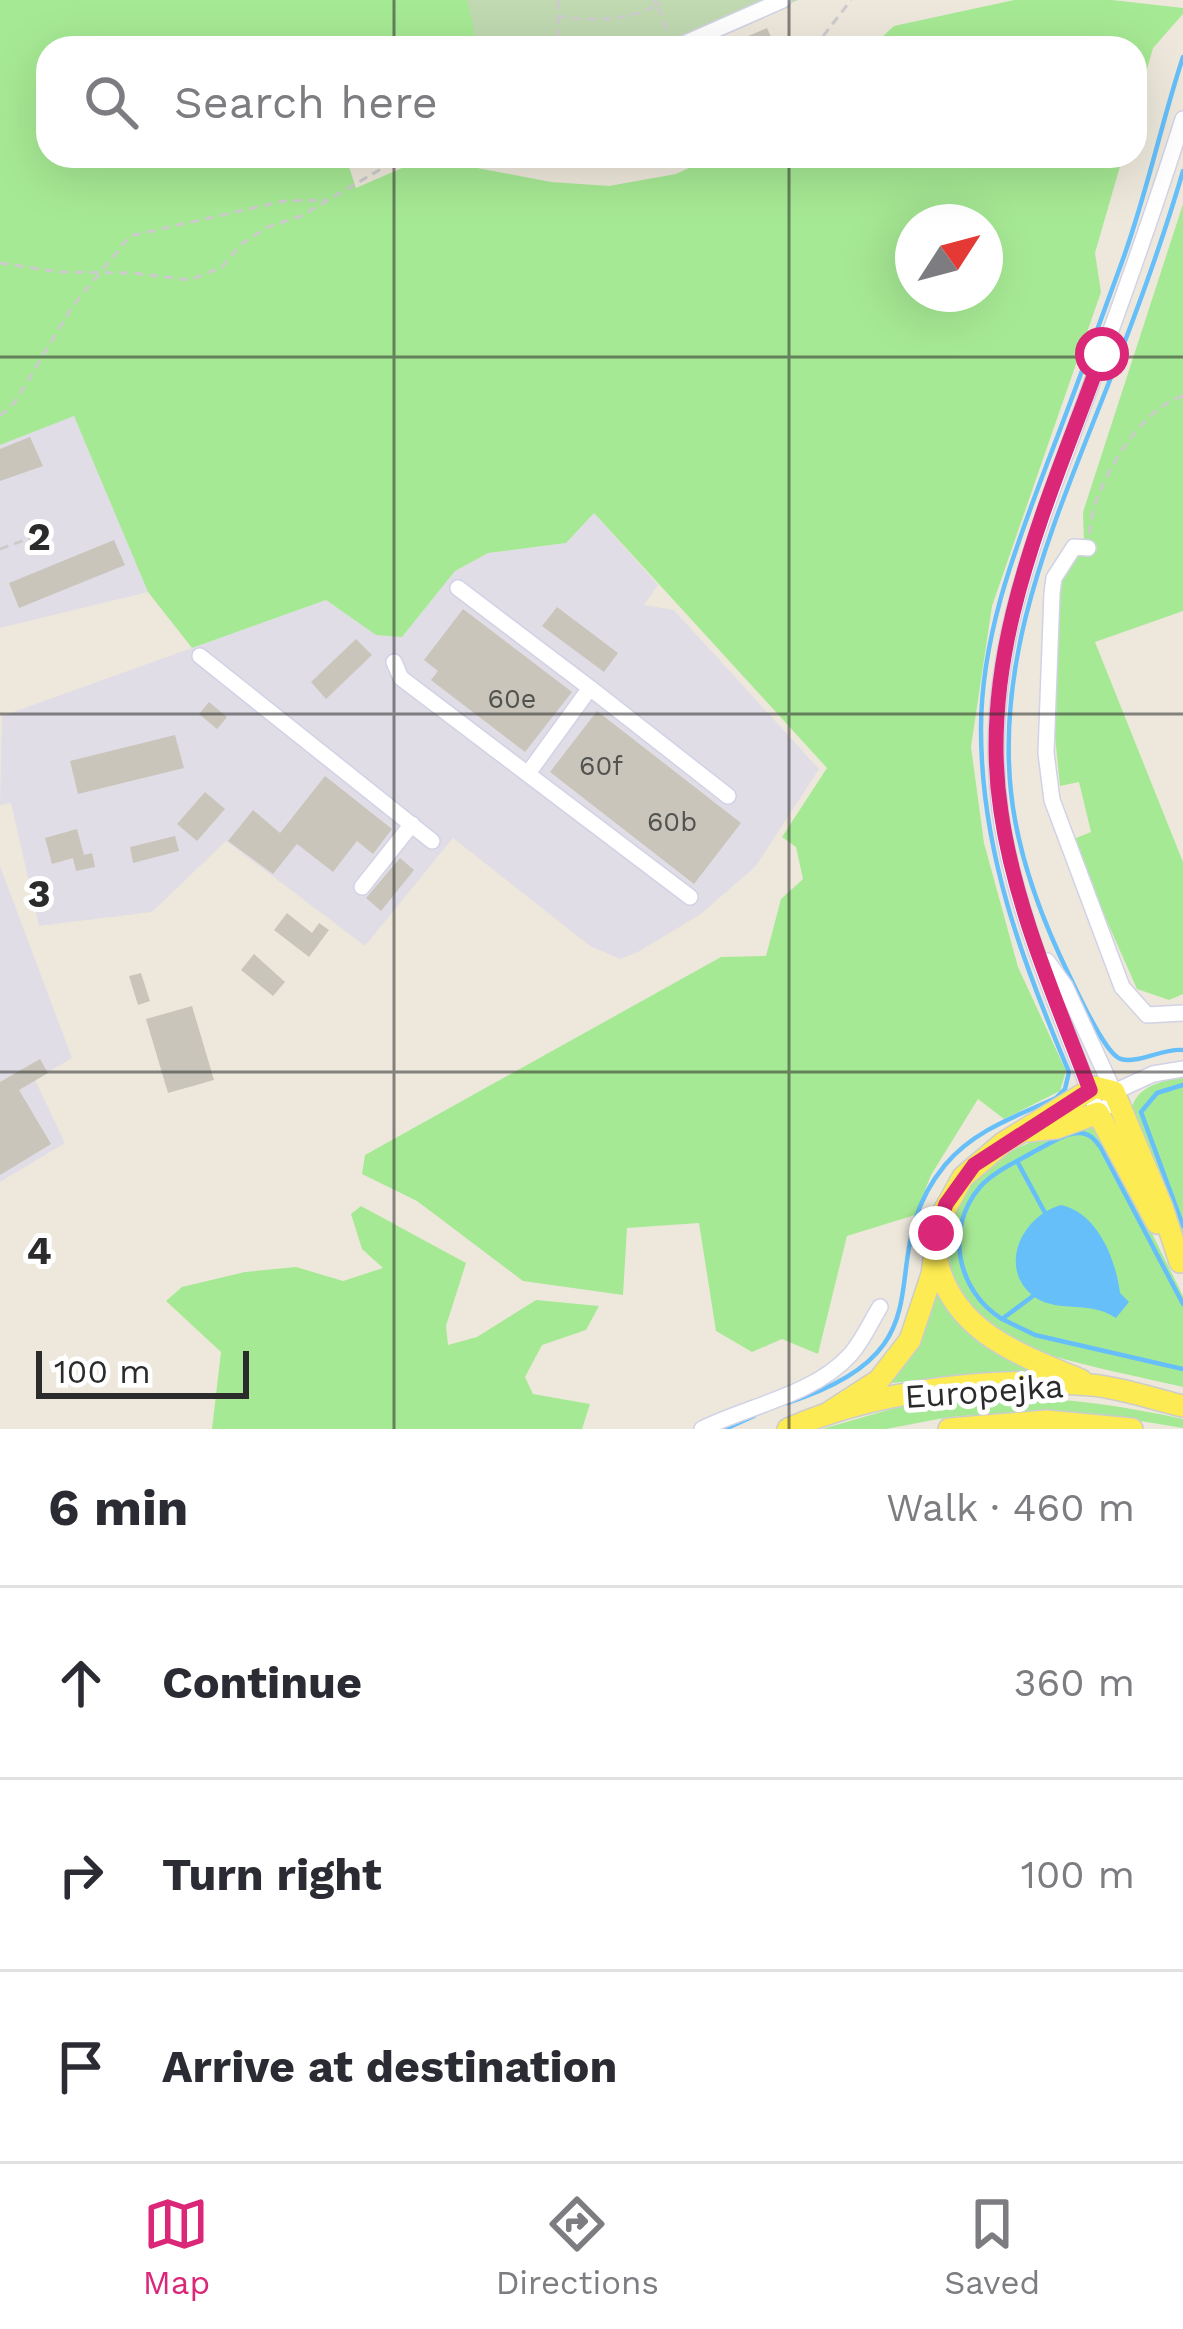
<!DOCTYPE html>
<meta charset="utf-8">
<style>
body{margin:0;font-family:"Work Sans",sans-serif;background:#f7f7f7;color:#2b2b33}
.compass{position:absolute;left:895px;top:204px;width:108px;height:108px;border-radius:50%;background:#fff;box-shadow:0 12px 48px #0002;rotate:54deg}
.scale{position:absolute;left:36px;bottom:30px;width:213px;box-sizing:border-box;padding-left:12px;border:6px solid #2b2b2b;border-top:0;font-size:33px;line-height:42px;white-space:nowrap;color:#2b2b2b;-webkit-text-stroke:9px #fff;paint-order:stroke}
.stop{position:absolute;width:36px;height:36px;margin:-27px;border:9px solid #db2777;border-radius:50%;background:#fff}
.stop.end{background:#db2777;border-color:#fff;box-shadow:0 3px 12px #0008}
.list{margin:0;padding:0;list-style:none}
h2{display:flex;justify-content:space-between;align-items:center;height:156px;margin:0;padding:0 48px;font-size:51px}
h2 small{font-size:39px;font-weight:400;color:#7c7c81}
.list li{display:grid;grid-template-columns:78px 1fr auto;gap:36px;align-items:center;box-sizing:border-box;height:192px;padding:0 48px;border-top:3px solid #e1e1e2}
.list b{display:block;font-size:45px;white-space:nowrap}
.list em{font-size:39px;font-style:normal;color:#7c7c81}
.icon{flex:none;width:66px;height:66px;fill:none;stroke:currentColor;stroke-width:2;stroke-linecap:round;stroke-linejoin:round}
.map{position:relative;flex:none;width:1183px;height:1429px;overflow:hidden}
.search{position:absolute;background:#fff;box-shadow:0 12px 48px #0002;left:36px;right:36px;top:36px;height:132px;display:flex;align-items:center;gap:30px;box-sizing:border-box;padding:0 42px;border-radius:36px;color:#7c7c81;font-size:45px}
.sheet{height:732px;background:#fff}
nav{display:flex;justify-content:space-around;align-items:center;box-sizing:border-box;height:168px;border-top:3px solid #e1e1e2;background:#fff;font-size:33px;color:#7c7c81}
nav a{display:grid;justify-items:center;gap:6px}
nav .on{color:#db2777}
.map>svg:first-child{display:block}
.industrial{fill:#e1dde6}
.green{fill:#a6e994;fill-rule:evenodd}
.cemetery{fill:#c0d9b1}
.water{fill:#66bff9}
.lines{fill:none;stroke-linecap:round;stroke-linejoin:round}
.stream{stroke:#66bff9;stroke-width:4.5}
.building{fill:#c9c5bb}
.minor-casing{stroke:#d1d2e5;stroke-width:18}
.major-casing{stroke:#ccc;stroke-width:24}
.path{stroke:#ccc;stroke-width:3;stroke-dasharray:9 6;stroke-linecap:butt}
.minor{stroke:#fff;stroke-width:15}
.major{stroke:#fceb52;stroke-width:21}
.route{stroke:#db2777;stroke-width:15}
.grid{fill:none;stroke:#2b2b2b;stroke-width:3;stroke-opacity:0.55}
.labels{text-anchor:middle;dominant-baseline:central;stroke-width:10;stroke-linejoin:round;paint-order:stroke}
.number-label{font-size:27px;fill:#52524f}
.street-label{font-size:33px;fill:#2b2b2b;stroke:#fff}
.grid-label{font-size:39px;text-anchor:middle;font-weight:bold;fill:#2b2b2b;stroke:#fff;stroke-width:10;stroke-linejoin:round;paint-order:stroke}
</style>
<div class="map">
<svg width="1183" height="1429" viewBox="0 0 1183 1429">
<rect width="100%" height="100%" fill="#eee8dc"/>
<!-- industrial -->
<path class="industrial" d="M74,415L148,592L0,628V445Z
M593,512L658,585L644,605L674,610L819,769L756,866L701,914L638,952L620,959L590,946L453,838L365,946L226,841L152,912L39,926L11,803L0,805L2,716L326,600L376,635L402,637L455,571L488,553L566,543Z
M0,866L72,1058L35,1080L65,1143L0,1182Z"/>
<!-- green -->
<path class="green" d="M0,0H550L553,48H48V156H371L348,164L356,188L425,158L551,182L609,186L676,174L714,156H1123L1095,253L1101,292L992,606L971,747L984,843L1018,967L1066,1071L1060,1091L1004,1119L978,1099L931,1175L915,1215L847,1236L818,1354L782,1339L752,1352L716,1331L699,1223L627,1228L623,1295L523,1281L417,1201L362,1174L365,1155L721,957L766,956L781,899L803,879L796,847L782,837L827,768L594,513L566,543L488,553L455,571L402,637L376,635L326,600L192,648L148,592L74,416L0,445ZM913,222H985V294H913Z
M1014,0H1112L1183,8V14L1153,48L1135,112V48H870L894,26Z
M1183,204V611L1095,642L1183,862V994L1169,1000L1137,989L1071,840L1091,832L1079,782L1060,786L1052,705L1057,572L1084,543L1083,512Z
M1183,1078V1240L1131,1114C1132,1088 1161,1080 1183,1078Z
M1087,1126L1096,1130L1110,1149L1183,1296V1387C1142,1377 1026,1355 997,1334C934,1287 932,1212 994,1163C1021,1142 1055,1133 1087,1126Z
M361,1206L466,1263L446,1326L448,1345L477,1337L536,1300L599,1306L586,1330L542,1345L525,1377L533,1394L590,1404L582,1429H212L221,1352L166,1301L182,1287L245,1272L296,1267L343,1281L383,1268L362,1249L351,1214Z
M935,1285L1040,1373L962,1375L892,1383L890,1380L925,1328Z
M977,1397C1047,1395 1114,1404 1183,1419V1428L1104,1415L1038,1411L949,1417L886,1429H822L895,1408Z"/>
<!-- cemetery -->
<path class="cemetery" d="M467,0H798L684,48H478Z"/>
<!-- water -->
<path class="water" d="M1061,1205C1098,1213 1116,1260 1120,1293L1129,1302L1116,1318C1089,1300 1060,1313 1036,1298C996,1270 1021,1216 1061,1205Z"/>
<g class="lines">
<!-- stream -->
<path class="stream" d="M1183,171C1161,247 1133,322 1104,395C1051,530 988,671 1015,820C1025,875 1044,924 1069,975C1077,991 1105,1055 1121,1059C1138,1064 1163,1048 1183,1050
M1183,1085L1157,1093L1141,1112L1183,1226
M1017,1161L1044,1211
M1033,1296L1002,1319C957,1291 944,1229 980,1187C994,1171 1017,1162 1035,1151C1048,1145 1064,1133 1079,1133C1090,1133 1095,1140 1101,1148L1183,1304
M1004,1320L1035,1335L1183,1369
M787,1403C962,1347 865,1262 945,1165C974,1130 1017,1116 1056,1098L1065,1089L1069,1072C1022,961 981,851 981,729C981,634 1017,544 1050,456C1075,391 1099,325 1123,259C1147,193 1161,124 1183,57
M725,1429L754,1416"/>
</g>
<!-- building -->
<path class="building" d="M767,28L776,48H721Z
M30,437L43,466L0,481V449Z
M114,540L125,565L19,608L9,583Z
M557,607L618,653L604,672L542,626Z
M463,609L572,692L525,752L431,680L438,671L424,660Z
M356,639L372,655L326,699L311,682Z
M209,702L227,717L217,729L199,714Z
M597,711L741,823L694,884L550,772Z
M175,735L184,768L78,794L70,761Z
M325,776L392,829L373,854L357,841L333,872L297,844L273,874L228,841L253,810L280,833Z
M205,792L225,809L197,841L177,824Z
M77,829L84,855L92,853L95,867L76,871L73,858L52,864L45,838Z
M175,836L179,851L133,863L130,847Z
M400,858L414,870L381,911L366,898Z
M287,913L312,933L319,923L329,930L309,957L274,930Z
M254,954L285,982L273,996L241,970Z
M141,973L150,1001L138,1005L129,976Z
M192,1006L214,1080L168,1093L146,1019Z
M40,1059L48,1073L19,1090L51,1144L0,1175V1082Z"/>
<g class="lines">
<!-- minor casing -->
<g class="minor-casing">
<path id="minor" d="M674,48L783,0
M1183,119C1152,218 1117,315 1081,412C1033,544 981,665 1000,810C1013,909 1063,1020 1098,1113L1109,1105L1114,1092L1153,1074L1183,1069
M1088,548L1074,547L1054,578L1052,593L1046,753L1052,800L1122,987L1147,1015L1183,1013
M458,588L590,688L529,772
M200,656L432,841
M394,662L401,678L690,897
M590,688L728,796
M362,887L412,824
M1047,961L1065,986L1114,1092
M702,1429C748,1406 813,1395 849,1356C862,1342 870,1323 880,1307"/>
</g>
<!-- major casing -->
<g class="major-casing">
<path id="major" d="M1028,1131L1056,1128L1098,1113L1157,1223
M937,1261C954,1333 1021,1355 1081,1380
M828,1413L879,1380L910,1340L932,1274L940,1218L963,1177L1003,1143L1095,1087L1114,1092L1162,1207L1180,1262
M788,1429C877,1390 995,1376 1092,1385C1122,1388 1153,1399 1183,1406
M949,1429L1046,1421L1132,1429"/>
</g>
<!-- path -->
<path class="path" d="M558,0L559,48
M654,0L657,5L664,0
M557,16C592,21 625,22 657,5L669,35
M814,48L851,0
M0,263L60,272L134,273L190,280L222,267L241,244L268,227L301,216L403,156
M0,416L15,402L72,307L130,236L284,201L327,200
M1089,534C1092,488 1138,409 1183,396
M0,549L55,529"/>
<!-- minor -->
<use href="#minor" class="minor"/>
<!-- major -->
<use href="#major" class="major"/>
</g>
<g class="lines">
<!-- route -->
<path class="route" d="M936,1233L946,1204L974,1165L1090,1090C1056,1000 1015,908 1001,812C976,652 1049,501 1102,354"/>
</g>
<!-- grid -->
<path class="grid" d="M394,0V48M789,0V48M394,156V1429M789,156V1429M0,357H1183M0,714H1183M0,1072H1183"/>
<g class="labels">
<!-- number labels -->
<g class="number-label">
<text x="512" y="699">60e</text>
<text x="601" y="766">60f</text>
<text x="672" y="822">60b</text>
</g>
<!-- street labels -->
<g class="street-label">
<text transform="translate(984 1391) rotate(-4)">Europejka</text>
</g>
</g>
<g class="grid-label">
<text x="39" y="550">2</text>
<text x="39" y="907">3</text>
<text x="39" y="1264">4</text>
</g>
</svg>
<svg class="compass" viewBox="-18 -18 36 36"><path d="M0-13l5 13h-10z" fill="#e53935"/><path d="M0 13l5-13h-10z" fill="#7c7c81"/></svg>
<div class="scale">100 m</div>
<div class="stop" style="left:1102px;top:354px"></div>
<div class="stop end" style="left:936px;top:1233px"></div>
<div class="search"><svg class="icon" aria-label="search" viewBox="0 0 24 24"><circle cx="10" cy="10" r="6"/><path d="M15 15l6 6"/></svg>Search here</div>
</div>
<section class="sheet">
<h2>6 min<small>Walk · 460 m</small></h2>
<ul class="list">
<li><svg class="icon" aria-label="ahead" viewBox="0 0 24 24"><path d="M12 20V5M6 11l6-6 6 6"/></svg><div><b>Continue</b></div><em>360 m</em></li>
<li><svg class="icon" aria-label="right" viewBox="0 0 24 24"><path d="M7 20v-9h11M14 6l5 5-5 5"/></svg><div><b>Turn right</b></div><em>100 m</em></li>
<li><svg class="icon" aria-label="arrive" viewBox="0 0 24 24"><path d="M6 21V4h12l-3 4 3 4H6"/></svg><div><b>Arrive at destination</b></div></li>
</ul>
</section>
<nav>
<a class="on"><svg class="icon" aria-label="map" viewBox="0 0 24 24"><path d="M3 6l6-2 6 2 6-2v14l-6 2-6-2-6 2zM9 4v14M15 6v14"/></svg>Map</a>
<a><svg class="icon" aria-label="directions" viewBox="0 0 24 24"><path d="M12 3l9 9-9 9-9-9zM9 14v-3h6M13 9l2 2-2 2"/></svg>Directions</a>
<a><svg class="icon" aria-label="saved" viewBox="0 0 24 24"><path d="M7 4h10v16l-5-4-5 4z"/></svg>Saved</a>
</nav>
